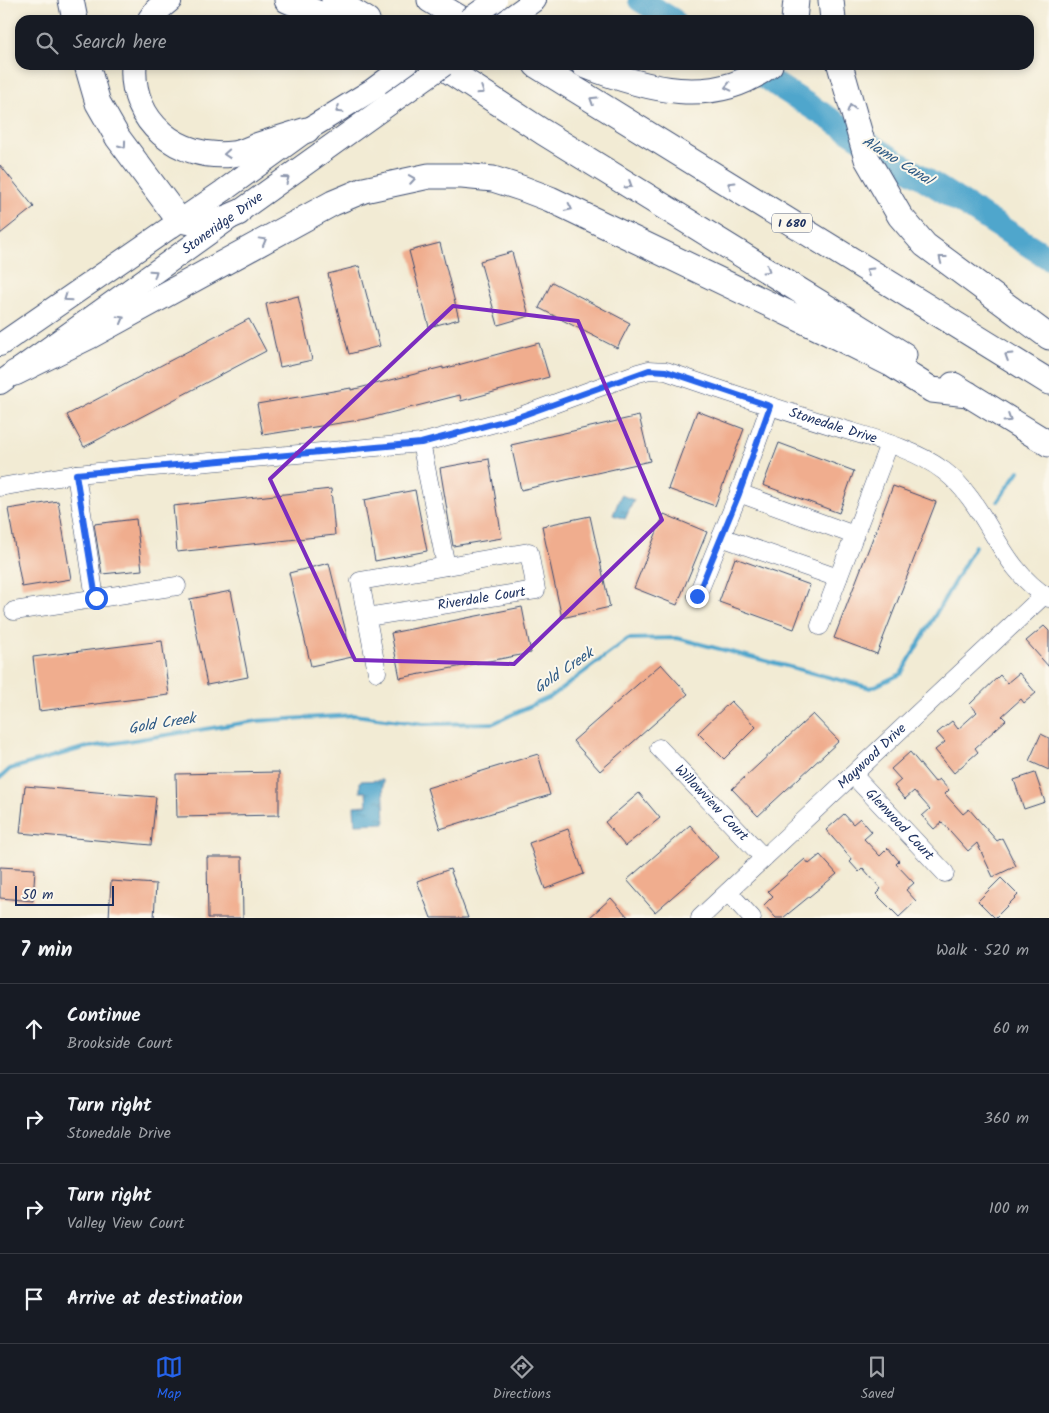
<!DOCTYPE html>
<meta charset="utf-8">
<style>
body{margin:0;font-family:Kalam,sans-serif;background:#20242c;color:#f1f3f6}
.scale{position:absolute;left:15px;bottom:12px;width:99px;box-sizing:border-box;padding-left:5px;border:2px solid #1b2f5e;border-top:0;font-size:14px;line-height:18px;white-space:nowrap;color:#1b2f5e;-webkit-text-stroke:4px #fbf7ec;paint-order:stroke}
.stop{position:absolute;width:15px;height:15px;margin:-11px;border:4px solid #2563eb;border-radius:50%;background:#fff}
.stop.end{background:#2563eb;border-color:#fff;box-shadow:0 1px 5px #0008}
.list{margin:0;padding:0;list-style:none}
h2{display:flex;justify-content:space-between;align-items:center;height:65px;margin:0;padding:0 20px;font-size:21px}
h2 small{font-size:16px;font-weight:400;color:#9ea1a6}
.list li{display:grid;grid-template-columns:32px 1fr auto;gap:15px;align-items:center;box-sizing:border-box;height:90px;padding:0 20px;border-top:1px solid #363941}
.list b{display:block;font-size:19px;white-space:nowrap}
.list p{margin:0;font-size:16px;white-space:nowrap;color:#9ea1a6}
.list em{font-size:16px;font-style:normal;color:#9ea1a6}
.icon{flex:none;width:28px;height:28px;fill:none;stroke:currentColor;stroke-width:2;stroke-linecap:round;stroke-linejoin:round}
.map{position:relative;flex:none;width:1049px;height:918px;overflow:hidden}
.search{position:absolute;background:#171b24;box-shadow:0 2px 8px #0003;left:15px;right:15px;top:15px;height:55px;display:flex;align-items:center;gap:12px;box-sizing:border-box;padding:0 18px;border-radius:15px;color:#9ea1a6;font-size:19px}
.sheet{height:425px;background:#171b24}
nav{display:flex;justify-content:space-around;align-items:center;box-sizing:border-box;height:70px;border-top:1px solid #363941;background:#171b24;font-size:14px;color:#9ea1a6}
nav a{display:grid;justify-items:center;gap:2px}
nav .on{color:#2563eb}
.map>svg:first-child{display:block}
.water{fill:url(#water-ripples);stroke:#356a95}
.lines{fill:none;stroke-linecap:round;stroke-linejoin:round}
.stream{stroke:#4fa6cc;stroke-width:4}
.river{stroke:#4fa6cc;stroke-width:24}
.building{fill:#f0ad8e}
.minor-casing{stroke:#3b4b70;stroke-width:19}
.major-casing{stroke:#3b4b70;stroke-width:24}
.highway-casing{stroke:#3b4b70;stroke-width:27}
.minor{stroke:#fff;stroke-width:18}
.major{stroke:#fff;stroke-width:22}
.highway{stroke:#fff;stroke-width:25}
.major-bridge-casing{stroke:#3b4b70;stroke-width:24;stroke-linecap:butt}
.major-bridge{stroke:#fff;stroke-width:22}
.oneway{stroke:#8d97ae}
.route{stroke:#2563eb;stroke-width:6}
.marked{fill:none;stroke:#7b2cbf;stroke-width:4;stroke-linejoin:round}
.labels{text-anchor:middle;dominant-baseline:central;stroke-width:4;stroke-linejoin:round;paint-order:stroke}
.shield{fill:#fbf7ec;stroke:#5e6b89;stroke-width:1}
.shield-label{font-size:12px;font-weight:bold;fill:#1b2f5e}
.street-label{font-size:14px;fill:#1b2f5e;stroke:#fbf7ec}
.water-label{font-size:15px;font-style:italic;fill:#2d5984;stroke:#fbf7ec}
</style>
<div class="map">
<svg width="1049" height="918" viewBox="0 0 1049 918">
<defs>
<pattern id="water-ripples" width="26" height="14" patternUnits="userSpaceOnUse" patternTransform="scale(1.25)"><rect width="26" height="14" fill="#4fa6cc"/><path d="M2 4q2-2 4 0t4 0M15 11q2-2 4 0t4 0" fill="none" stroke="#4188a9"/></pattern>
</defs>
<rect width="100%" height="100%" fill="#fbf7ec"/>
<filter id="ink" filterUnits="userSpaceOnUse"><feTurbulence type="fractalNoise" baseFrequency=".02" numOctaves="2"/><feDisplacementMap in="SourceGraphic" scale="10" xChannelSelector="R" yChannelSelector="G"/><feConvolveMatrix kernelMatrix="1 2 1 2 8 2 1 2 1" color-interpolation-filters="sRGB"/></filter>
<filter id="wash" filterUnits="userSpaceOnUse"><feTurbulence type="fractalNoise" baseFrequency=".0096" numOctaves="4" result="noise"/><feDisplacementMap in="SourceGraphic" scale="20" xChannelSelector="R" yChannelSelector="G"/><feGaussianBlur stdDeviation="1.12" result="paint"/><feColorMatrix in="noise" values="0 0 0 0 0 0 0 0 0 0 0 0 0 0 0 0 0 1.4 0 .05"/><feComposite in="paint" operator="in"/></filter>
<g filter="url(#wash)">
<rect width="100%" height="100%" fill="#f2ebd4"/>
<!-- water -->
<path class="water" d="M621,495L634,500L625,519L613,515Z
M383,780L385,823L355,824L354,806L367,805L366,792H360V781Z"/>
<g class="lines">
<!-- stream -->
<path class="stream" d="M998,501L1019,471
M0,778L10,769L83,748L256,721L354,715L423,724L494,723L552,696L628,639L677,638L871,688L901,674L975,546"/>
<!-- river -->
<path class="river" d="M640,0L673,20
M745,65L1049,258"/>
</g>
<g id="blocks">
<!-- building -->
<path class="building" d="M0,165L34,207L0,234Z
M440,243L459,319L429,327L409,251Z
M512,252L529,316L498,325L480,261Z
M359,266L380,346L349,354L328,274Z
M552,282L630,323L617,348L539,308Z
M298,296L312,360L280,367L266,304Z
M249,319L266,351L84,447L67,415Z
M539,343L549,377L461,401L460,395L366,419L263,435L257,404L351,388V390L443,367V369Z
M697,411L744,429L715,506L668,489Z
M639,416L650,461L521,490L511,445Z
M779,443L854,471L839,513L763,485Z
M489,459L502,538L453,546L440,468Z
M893,486L936,502L877,654L834,638Z
M331,489L335,535L177,552L173,506Z
M415,490L427,551L375,561L364,500Z
M58,501L71,579L22,587L8,509Z
M664,514L707,532L677,605L634,588Z
M590,516L610,607L562,618L542,526Z
M136,519L142,570L102,574L94,524Z
M735,558L810,585L794,629L719,602Z
M329,563L352,657L311,666L289,573Z
M231,591L248,677L207,685L190,599Z
M522,607L531,653L400,678L391,633Z
M1044,626L1049,631V667L1026,641Z
M162,641L169,695L39,711L33,657Z
M661,664L688,694L600,771L573,741Z
M1019,673L1036,693L1024,703L1021,699L1002,716L1006,720L975,748L978,752L954,773L935,750L945,742L937,733L952,721L958,729L977,712L970,704L1000,675L1007,683Z
M731,701L756,727L724,759L698,733Z
M813,714L839,741L758,816L732,789Z
M1041,734L1049,738V770L1029,761Z
M910,752L935,782L939,779L949,790L945,794L963,814L969,809L997,841L1002,838L1016,866L993,877L977,843L968,851L942,822L934,829L922,816L930,809L914,791L905,799L894,786L901,780L891,769Z
M538,754L550,795L440,829L427,788Z
M279,772V815L177,817L176,774Z
M1035,773L1045,802L1024,809L1014,780Z
M25,786L156,797L151,845L20,833Z
M639,793L660,818L625,846L605,822Z
M844,814L853,824L860,818L872,832L864,839L880,856L888,848L899,861L896,864L914,883L906,890L916,901L899,917L876,894L881,889L863,868L859,872L850,862L852,860L826,830Z
M690,825L718,857L655,912L627,880Z
M568,829L584,874L545,889L529,843Z
M820,855L837,874L783,918H776L764,905L773,896L768,891L805,859L809,864Z
M207,857H242L243,918H208Z
M0,867L35,869L33,901L0,898Z
M450,869L468,918H431L417,881Z
M1001,878L1018,895L995,918L978,901Z
M111,881L156,884L154,918H109Z
M611,898L629,918H589Z"/>
</g>
</g>
<g filter="url(#ink)">
<use href="#blocks" fill-opacity="0" stroke="#3b4b70" stroke-width="1"/>
<g class="lines">
<!-- minor casing -->
<g class="minor-casing">
<g id="minor">
<path d="M421,443L446,566"/>
<path d="M76,474L95,598"/>
<path id="s1" d="M0,487L76,474L421,443L518,417L638,373L649,370L666,371C722,391 779,409 836,427C871,438 914,448 944,471C989,505 998,568 1049,598"/>
<path d="M739,493L854,535"/>
<path d="M721,537L838,578"/>
<path d="M697,596L739,493L770,406"/>
<path d="M14,611L177,586"/>
<path id="s2" d="M367,617L536,590L529,552L360,581L377,672"/>
<path d="M820,626L889,444"/>
<path id="s3" d="M659,748L764,858"/>
<path id="s4" d="M853,775L945,873"/>
<path d="M728,892L752,918"/>
<path id="s5" d="M700,918L1044,595"/>
</g>
</g>
<!-- major casing -->
<g class="major-casing">
<g id="major">
<path d="M507,20L535,0"/>
<path d="M0,345L223,191L307,130L372,90L406,65"/>
<path id="s6" d="M0,383L392,102"/>
</g>
</g>
<!-- highway casing -->
<g class="highway-casing">
<path id="highway" d="M71,0L75,20
M287,0L333,20
M334,0L367,20
M430,0L463,20
M831,0L833,20
M150,20L157,10L169,0
M794,20L796,0
M87,65L98,103L118,138L179,220C205,225 214,224 238,213
M134,65C130,122 179,161 233,154C242,153 251,148 259,145C275,140 291,135 307,130
M440,65L543,132L904,355
M536,65L1049,382
M584,65C645,89 714,109 770,65
M840,65L867,159L900,216L925,245L1049,337
M15,373L90,336L333,203L364,190L429,176H462L493,179L521,188L550,199L823,330L891,364L932,390L968,394
M953,385L1049,444"/>
</g>
<!-- minor -->
<use href="#minor" class="minor"/>
<!-- major -->
<use href="#major" class="major"/>
<!-- highway -->
<use href="#highway" class="highway"/>
<!-- major-bridge casing -->
<g class="major-bridge-casing">
<path id="major-bridge" d="M468,20L496,0
M392,102L444,65"/>
</g>
<!-- major-bridge -->
<use href="#major-bridge" class="major-bridge"/>
</g>
<!-- one-way arrows -->
<defs><path id="oneway-chevron" d="M-2-3.5L2.5 0L-2 3.5" fill="none" stroke-width="1.6" stroke-linecap="round" stroke-linejoin="round" transform="scale(1.25)"/></defs>
<g class="oneway">
<use href="#oneway-chevron" transform="translate(728 87) rotate(167)"/>
<use href="#oneway-chevron" transform="translate(481 91) rotate(33)"/>
<use href="#oneway-chevron" transform="translate(593 100) rotate(-148)"/>
<use href="#oneway-chevron" transform="translate(851 108) rotate(-106)"/>
<use href="#oneway-chevron" transform="translate(339 110) rotate(148)"/>
<use href="#oneway-chevron" transform="translate(123 145) rotate(54)"/>
<use href="#oneway-chevron" transform="translate(227 154) rotate(176)"/>
<use href="#oneway-chevron" transform="translate(286 179) rotate(-36)"/>
<use href="#oneway-chevron" transform="translate(412 179) rotate(-9)"/>
<use href="#oneway-chevron" transform="translate(629 185) rotate(32)"/>
<use href="#oneway-chevron" transform="translate(731 185) rotate(-148)"/>
<use href="#oneway-chevron" transform="translate(569 208) rotate(26)"/>
<use href="#oneway-chevron" transform="translate(263 241) rotate(-29)"/>
<use href="#oneway-chevron" transform="translate(942 259) rotate(-142)"/>
<use href="#oneway-chevron" transform="translate(767 270) rotate(32)"/>
<use href="#oneway-chevron" transform="translate(869 271) rotate(-148)"/>
<use href="#oneway-chevron" transform="translate(154 273) rotate(-35)"/>
<use href="#oneway-chevron" transform="translate(67 298) rotate(145)"/>
<use href="#oneway-chevron" transform="translate(121 319) rotate(-29)"/>
<use href="#oneway-chevron" transform="translate(1008 356) rotate(-148)"/>
<use href="#oneway-chevron" transform="translate(1008 419) rotate(32)"/>
</g>
</g>
<g class="lines" filter="url(#ink)">
<!-- route -->
<path class="route" d="M96,598L76,474L421,443L518,417L649,370L666,371L770,406L739,494L697,596"/>
</g>
<!-- marked area -->
<path class="marked" d="M453,306L578,321L662,520L514,664L355,660L270,479Z"/>
<g class="labels">
<!-- shield labels -->
<rect class="shield" x="772" y="213.5" width="40" height="19" rx="4"/>
<g class="shield-label">
<text x="792" y="223">I 680</text>
</g>
<!-- street labels -->
<g class="street-label">
<text stroke="none"><textPath href="#s6" startOffset="274">Stoneridge Drive</textPath></text>
<text stroke="none"><textPath href="#s1" startOffset="856">Stonedale Drive</textPath></text>
<text stroke="none"><textPath href="#s2" startOffset="116">Riverdale Court</textPath></text>
<text stroke="none"><textPath href="#s5" startOffset="236">Maywood Drive</textPath></text>
<text stroke="none"><textPath href="#s3" startOffset="76">Willowview Court</textPath></text>
<text stroke="none"><textPath href="#s4" startOffset="68">Glenwood Court</textPath></text>
</g>
<!-- water labels -->
<g class="water-label">
<text transform="translate(897 161) rotate(32)">Alamo Canal</text>
<text transform="translate(564 671) rotate(-34)">Gold Creek</text>
<text transform="translate(162 724) rotate(-9)">Gold Creek</text>
</g>
</g>
</svg>
<div class="scale">50 m</div>
<div class="stop" style="left:96px;top:598px"></div>
<div class="stop end" style="left:697px;top:596px"></div>
<div class="search"><svg class="icon" aria-label="search" viewBox="0 0 24 24"><circle cx="10" cy="10" r="6"/><path d="M15 15l6 6"/></svg>Search here</div>
</div>
<section class="sheet">
<h2>7 min<small>Walk · 520 m</small></h2>
<ul class="list">
<li><svg class="icon" aria-label="ahead" viewBox="0 0 24 24"><path d="M12 20V5M6 11l6-6 6 6"/></svg><div><b>Continue</b><p>Brookside Court</p></div><em>60 m</em></li>
<li><svg class="icon" aria-label="right" viewBox="0 0 24 24"><path d="M7 20v-9h11M14 6l5 5-5 5"/></svg><div><b>Turn right</b><p>Stonedale Drive</p></div><em>360 m</em></li>
<li><svg class="icon" aria-label="right" viewBox="0 0 24 24"><path d="M7 20v-9h11M14 6l5 5-5 5"/></svg><div><b>Turn right</b><p>Valley View Court</p></div><em>100 m</em></li>
<li><svg class="icon" aria-label="arrive" viewBox="0 0 24 24"><path d="M6 21V4h12l-3 4 3 4H6"/></svg><div><b>Arrive at destination</b></div></li>
</ul>
</section>
<nav>
<a class="on"><svg class="icon" aria-label="map" viewBox="0 0 24 24"><path d="M3 6l6-2 6 2 6-2v14l-6 2-6-2-6 2zM9 4v14M15 6v14"/></svg>Map</a>
<a><svg class="icon" aria-label="directions" viewBox="0 0 24 24"><path d="M12 3l9 9-9 9-9-9zM9 14v-3h6M13 9l2 2-2 2"/></svg>Directions</a>
<a><svg class="icon" aria-label="saved" viewBox="0 0 24 24"><path d="M7 4h10v16l-5-4-5 4z"/></svg>Saved</a>
</nav>
